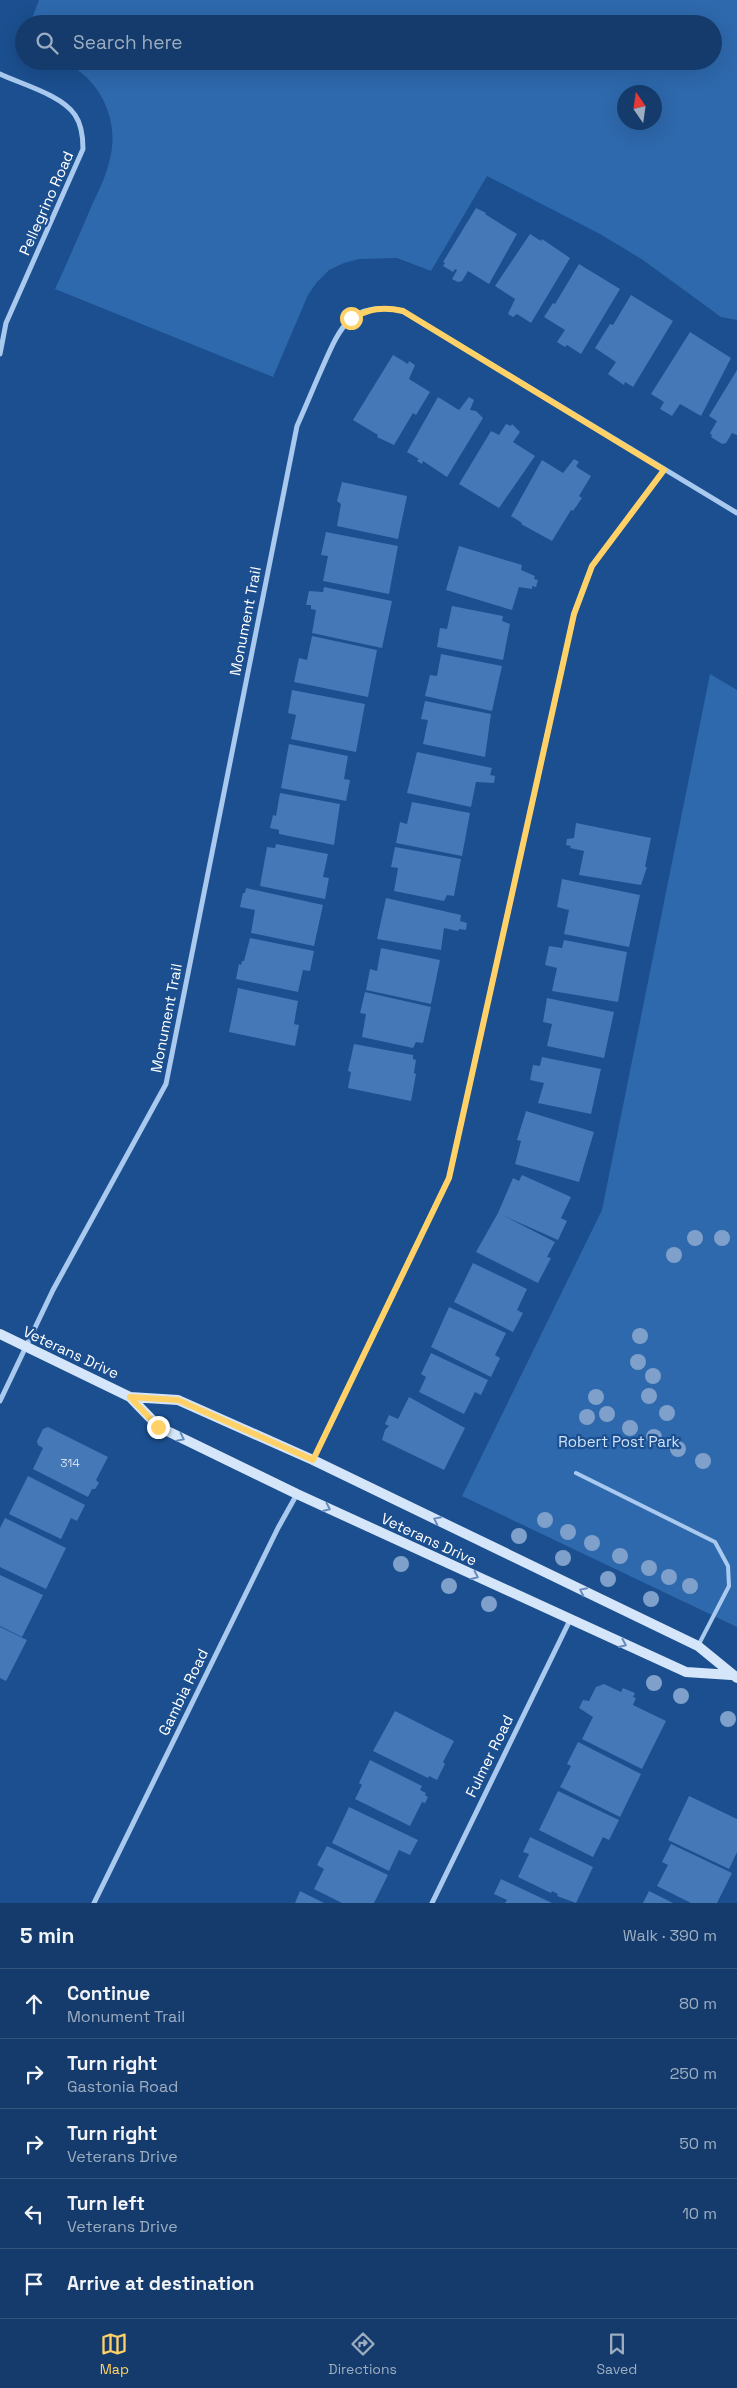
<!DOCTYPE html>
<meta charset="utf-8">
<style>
body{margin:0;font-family:"Space Grotesk",sans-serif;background:#1d4271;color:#f1f3f6}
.compass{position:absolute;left:617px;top:85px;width:45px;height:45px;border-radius:50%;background:#143b6b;box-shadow:0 5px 20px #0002;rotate:347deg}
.stop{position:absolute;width:15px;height:15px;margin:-11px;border:4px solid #ffd166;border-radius:50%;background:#fff}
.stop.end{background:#ffd166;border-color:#fff;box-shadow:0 1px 5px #0008}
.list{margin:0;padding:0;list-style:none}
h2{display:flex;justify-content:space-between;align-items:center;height:65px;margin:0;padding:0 20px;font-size:21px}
h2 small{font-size:16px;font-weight:400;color:#9dadc1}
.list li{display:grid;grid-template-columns:32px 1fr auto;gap:15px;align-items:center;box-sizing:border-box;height:70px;padding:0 20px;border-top:1px solid #33557e}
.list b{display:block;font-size:19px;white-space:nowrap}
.list p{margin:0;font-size:16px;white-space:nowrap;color:#9dadc1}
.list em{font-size:16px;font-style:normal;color:#9dadc1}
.icon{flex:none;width:28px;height:28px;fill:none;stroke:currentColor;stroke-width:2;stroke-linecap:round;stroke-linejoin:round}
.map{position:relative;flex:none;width:737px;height:1903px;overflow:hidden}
.search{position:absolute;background:#143b6b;box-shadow:0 5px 20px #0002;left:15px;right:15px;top:15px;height:55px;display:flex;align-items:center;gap:12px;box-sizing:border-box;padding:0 18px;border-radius:28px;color:#9dadc1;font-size:19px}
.sheet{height:415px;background:#143b6b}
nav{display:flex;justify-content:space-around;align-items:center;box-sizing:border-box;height:70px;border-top:1px solid #33557e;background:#143b6b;font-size:14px;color:#9dadc1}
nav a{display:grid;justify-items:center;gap:2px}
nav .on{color:#ffd166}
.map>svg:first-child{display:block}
.green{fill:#2e69ad;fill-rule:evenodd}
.building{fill:#4478b7}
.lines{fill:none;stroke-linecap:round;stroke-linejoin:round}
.lane{stroke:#a9c9ee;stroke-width:4}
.street{stroke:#a9c9ee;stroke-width:5}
.secondary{stroke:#d6e6fa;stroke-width:10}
.tree{fill:#7ea0ca}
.oneway{stroke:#668bba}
.route{stroke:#ffd166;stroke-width:6}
.labels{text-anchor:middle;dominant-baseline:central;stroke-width:4.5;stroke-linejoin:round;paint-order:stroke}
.number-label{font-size:12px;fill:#d0dded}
.street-label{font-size:15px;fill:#fff;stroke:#1b4f8f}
.park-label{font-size:15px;fill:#cfe3fa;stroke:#1b4f8f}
</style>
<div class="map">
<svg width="737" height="1903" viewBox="0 0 737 1903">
<rect width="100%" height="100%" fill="#1b4f8f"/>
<!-- green -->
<path class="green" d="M39,0H737V320L721,317L643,260L600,234L487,176L431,271L397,258L359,259L344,263L329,270L317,282L308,295L273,377L55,289C68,261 80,233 92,205C99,190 107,174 110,158C120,119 99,76 61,61H713V24H30ZM624,92H654V122H624Z
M710,674L737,690V1627L462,1496L602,1210Z"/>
<!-- building -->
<path class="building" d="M476,208L486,213L485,214L517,234L489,284L468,271L462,281L458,282L452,279L457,270L455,269L453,272L443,266L445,263L443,262Z
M530,234L541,241L542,239L570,258L531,323L517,314L513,317L508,314L515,299L495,286Z
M579,264L620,289L581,354L567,345L565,347L557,342L565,330L544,317L553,303L555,304Z
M631,295L673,321L633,387L625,382L624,385L608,374L616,362L595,348L610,324L613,325Z
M690,332L731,358L701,416L680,404L672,416L660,409L664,402L651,394Z
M393,355L408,364L409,361L415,365L409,379L430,392L416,415L413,413L394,445L377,437L378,435L353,420Z
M737,370V435L732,433L726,443L722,444L711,437L712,435L710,433L717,421L709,416Z
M438,397L459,410L469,397L474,400L470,410L476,411L483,418L447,477L423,461L422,464L417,461L419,459L407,452Z
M506,424L511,426L512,424L520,432L513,442L535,456L499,508L459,484L491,431L499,435Z
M574,459L579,462L576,466L578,468L591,476L579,496L582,498L573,511L571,510L552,541L521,524L522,523L511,516L542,460L563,473Z
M342,482L407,496L398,539L337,526L341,504L337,501Z
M326,532L398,546L389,594L323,581L328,556L321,555Z
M459,546L522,565L521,570L535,576L534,579L538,580L536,587L532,586V589L519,587L512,610L446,590Z
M324,587L392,601L382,648L312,633L316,610L311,609V605H306L309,591L323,592Z
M452,606L503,616L502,621L510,624L503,660L437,647L440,628L447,629Z
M312,636L377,650L368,697L294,682L299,658L307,660Z
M441,654L502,666L492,711L425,696L430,675L437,676Z
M292,690L365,704L356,752L291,739L296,715L288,713Z
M425,701L491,714L485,757L423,744L428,720L421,719Z
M289,744L348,756L344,779L350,780L346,801L281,788Z
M417,752L492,768L490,775L495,776L494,783L476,782L471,807L407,793Z
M280,793L340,804L334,845L279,834V830L270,828L273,815L276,816Z
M412,802L470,813L462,856L396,843L400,822L407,824Z
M576,823L651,838L645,867H647L641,885L579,875L584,851L570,848L571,846L566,845L567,839L574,838Z
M276,844L328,854L323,877L329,878L325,899L260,886L267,847L275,848Z
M395,847L461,859L454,896L447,895L444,901L394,891L398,868L391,867Z
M562,879L640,895L629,947L564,934L569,910L557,907Z
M246,888L323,905L314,946L251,933L255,910L240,907L243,893H245Z
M386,898L461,915L460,921L467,923L466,930L459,929L458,931L444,928L441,950L377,939Z
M250,938L314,951L310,971L303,970L298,992L236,979L239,964L241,965L242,961H244Z
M564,940L627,952L618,1002L552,991L557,968L545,965L549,946L562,948Z
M381,948L440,960L431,1004L366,990L370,969L377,971Z
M238,988L298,1001L294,1024L299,1025L295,1046L229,1032Z
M365,992L431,1007L423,1043L416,1042L413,1048L362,1037L366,1014L360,1013Z
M547,998L614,1012L604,1058L547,1046L552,1024L543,1022Z
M354,1044L413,1055V1059L416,1060L414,1073L416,1074L411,1101L348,1088L351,1072L348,1071Z
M542,1057L601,1069L591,1114L538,1103L544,1083L530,1080L533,1065L540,1066Z
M526,1111L594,1132L579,1182L515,1164L521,1141L517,1140Z
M522,1175L571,1197L561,1218L567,1221L558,1240L502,1215L555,1242L547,1257L551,1258L538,1283L476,1252L498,1213L513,1178L519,1181Z
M473,1263L527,1289L517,1310L523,1313L513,1332L454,1302Z
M449,1307L506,1333L495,1355L500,1358L491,1377L431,1347Z
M431,1353L488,1380L481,1395L475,1392L464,1414L419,1392L426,1377L421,1374Z
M409,1397L465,1428L444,1470L382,1440L385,1430L389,1426L385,1424L389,1415L398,1419Z
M48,1427L108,1457L96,1480L99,1483L95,1489H92L88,1497L33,1469L43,1448L38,1445L37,1441L43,1429Z
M28,1476L85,1505L77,1521L71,1518L61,1539L9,1514Z
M5,1518L66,1548L46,1589L0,1567V1528Z
M0,1575L43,1595L22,1637L0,1626Z
M0,1627L27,1640L6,1681L0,1678Z
M604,1684L621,1692L623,1688L635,1693L633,1697L636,1698L633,1705L666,1721L642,1769L582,1739L593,1717L579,1708L583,1700L589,1701L596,1687Z
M395,1711L454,1741L443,1762L445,1764L437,1780L429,1776L428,1778L373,1751Z
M578,1742L641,1774L620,1817L560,1787L571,1766L567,1764Z
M370,1760L422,1786L420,1790L426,1793L425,1795L428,1797L425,1803L422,1802L410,1826L355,1799L362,1785L359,1783Z
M558,1791L619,1820L609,1840L603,1837L593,1857L539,1830Z
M689,1796L737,1819V1852L729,1869L668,1840Z
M349,1807L418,1840L410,1855L399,1850L389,1871L332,1843Z
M530,1837L593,1867L576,1903L557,1896L558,1894L552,1891L551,1893L518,1877L529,1854L523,1852Z
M671,1844L732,1873L717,1903H691L657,1886L668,1865L662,1862Z
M327,1846L388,1875L374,1903H342L314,1889L324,1869L317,1865Z
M501,1879L552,1903H505L507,1900L494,1894Z
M300,1891L324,1903H295Z
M649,1891L673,1903H643Z"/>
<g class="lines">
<!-- lane -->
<path class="lane" d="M576,1473L715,1542L728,1566L729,1586L699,1644"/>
<!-- street -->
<path class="street" d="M0,74C21,84 62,95 75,115C82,125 83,137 83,149L6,323L0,354
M0,1401L53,1290L166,1084L297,426C306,406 314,386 323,366C341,325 352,300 403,311L737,513
M313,1460L449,1178L574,614L592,566L664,470
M94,1903L278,1528L297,1494
M432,1903L570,1620"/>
<!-- secondary -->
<path class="secondary" d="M0,1334L130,1397L178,1400L313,1460L698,1646L737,1678
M130,1397L159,1427L297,1494L686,1672L731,1675"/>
</g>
<!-- trees -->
<g class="tree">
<circle cx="695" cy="1238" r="8"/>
<circle cx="722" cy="1238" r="8"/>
<circle cx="674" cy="1255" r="8"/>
<circle cx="640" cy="1336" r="8"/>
<circle cx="638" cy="1362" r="8"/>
<circle cx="653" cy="1376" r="8"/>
<circle cx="649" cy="1396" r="8"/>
<circle cx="596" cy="1397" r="8"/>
<circle cx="667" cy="1413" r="8"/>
<circle cx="607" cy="1414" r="8"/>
<circle cx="587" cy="1417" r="8"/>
<circle cx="630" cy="1428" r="8"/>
<circle cx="654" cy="1437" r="8"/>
<circle cx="678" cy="1449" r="8"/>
<circle cx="703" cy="1461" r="8"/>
<circle cx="545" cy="1520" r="8"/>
<circle cx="568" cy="1532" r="8"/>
<circle cx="519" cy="1536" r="8"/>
<circle cx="592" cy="1543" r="8"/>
<circle cx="620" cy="1556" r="8"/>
<circle cx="563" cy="1558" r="8"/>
<circle cx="401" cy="1564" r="8"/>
<circle cx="649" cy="1568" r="8"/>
<circle cx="669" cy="1577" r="8"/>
<circle cx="608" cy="1579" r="8"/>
<circle cx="449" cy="1586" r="8"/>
<circle cx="690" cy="1586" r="8"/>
<circle cx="651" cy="1599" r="8"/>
<circle cx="489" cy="1604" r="8"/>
<circle cx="654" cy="1683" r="8"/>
<circle cx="681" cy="1696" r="8"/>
<circle cx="728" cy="1719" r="8"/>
</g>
<!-- one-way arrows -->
<defs><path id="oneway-chevron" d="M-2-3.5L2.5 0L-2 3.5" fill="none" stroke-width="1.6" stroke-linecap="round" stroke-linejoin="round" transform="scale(1.25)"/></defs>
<g class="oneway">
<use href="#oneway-chevron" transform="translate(181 1438) rotate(26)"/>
<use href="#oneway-chevron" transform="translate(327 1508) rotate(25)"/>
<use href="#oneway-chevron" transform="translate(437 1520) rotate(-154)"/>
<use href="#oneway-chevron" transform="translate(475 1576) rotate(25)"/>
<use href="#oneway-chevron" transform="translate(583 1591) rotate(-154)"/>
<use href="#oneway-chevron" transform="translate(623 1644) rotate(24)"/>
</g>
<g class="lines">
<!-- route -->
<path class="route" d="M158,1427L130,1397L178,1400L313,1460L449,1178L574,614L592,566L664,470L403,311C382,306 370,309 351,318"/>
</g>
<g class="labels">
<!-- number labels -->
<g class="number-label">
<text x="70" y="1463">314</text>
</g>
<!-- street labels -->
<g class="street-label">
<text transform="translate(46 203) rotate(-66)">Pellegrino Road</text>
<text transform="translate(245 621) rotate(-79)">Monument Trail</text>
<text transform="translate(166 1018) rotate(-79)">Monument Trail</text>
<text transform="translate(71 1352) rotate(25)">Veterans Drive</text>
<text transform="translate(429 1539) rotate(25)">Veterans Drive</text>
<text transform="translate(183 1692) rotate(-64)">Gambia Road</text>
<text transform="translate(489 1756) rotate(-64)">Fulmer Road</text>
</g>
<!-- park labels -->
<g class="park-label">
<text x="619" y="1441">Robert Post Park</text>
</g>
</g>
</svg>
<svg class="compass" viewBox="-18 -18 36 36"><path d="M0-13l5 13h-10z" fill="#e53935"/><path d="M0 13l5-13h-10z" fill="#9dadc1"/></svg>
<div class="stop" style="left:351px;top:318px"></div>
<div class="stop end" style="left:158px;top:1427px"></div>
<div class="search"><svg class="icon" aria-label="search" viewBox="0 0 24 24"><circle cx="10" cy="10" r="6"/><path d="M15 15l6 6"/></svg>Search here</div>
</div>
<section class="sheet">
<h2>5 min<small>Walk · 390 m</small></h2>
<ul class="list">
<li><svg class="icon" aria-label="ahead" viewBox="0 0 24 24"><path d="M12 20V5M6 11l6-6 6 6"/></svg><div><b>Continue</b><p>Monument Trail</p></div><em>80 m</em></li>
<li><svg class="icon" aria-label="right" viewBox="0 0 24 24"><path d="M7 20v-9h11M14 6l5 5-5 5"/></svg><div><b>Turn right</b><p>Gastonia Road</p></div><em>250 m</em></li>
<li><svg class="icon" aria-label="right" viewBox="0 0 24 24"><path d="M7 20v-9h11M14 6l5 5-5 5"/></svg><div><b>Turn right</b><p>Veterans Drive</p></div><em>50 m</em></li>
<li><svg class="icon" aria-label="left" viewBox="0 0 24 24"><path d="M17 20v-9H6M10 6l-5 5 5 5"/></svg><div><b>Turn left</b><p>Veterans Drive</p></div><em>10 m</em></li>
<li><svg class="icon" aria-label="arrive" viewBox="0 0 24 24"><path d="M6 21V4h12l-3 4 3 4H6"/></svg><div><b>Arrive at destination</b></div></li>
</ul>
</section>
<nav>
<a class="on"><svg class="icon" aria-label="map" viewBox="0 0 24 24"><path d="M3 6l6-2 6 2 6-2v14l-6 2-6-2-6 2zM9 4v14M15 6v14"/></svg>Map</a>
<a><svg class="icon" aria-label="directions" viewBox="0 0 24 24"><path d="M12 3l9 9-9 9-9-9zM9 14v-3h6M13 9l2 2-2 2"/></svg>Directions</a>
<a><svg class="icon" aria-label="saved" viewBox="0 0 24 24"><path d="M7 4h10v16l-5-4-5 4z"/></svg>Saved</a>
</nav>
